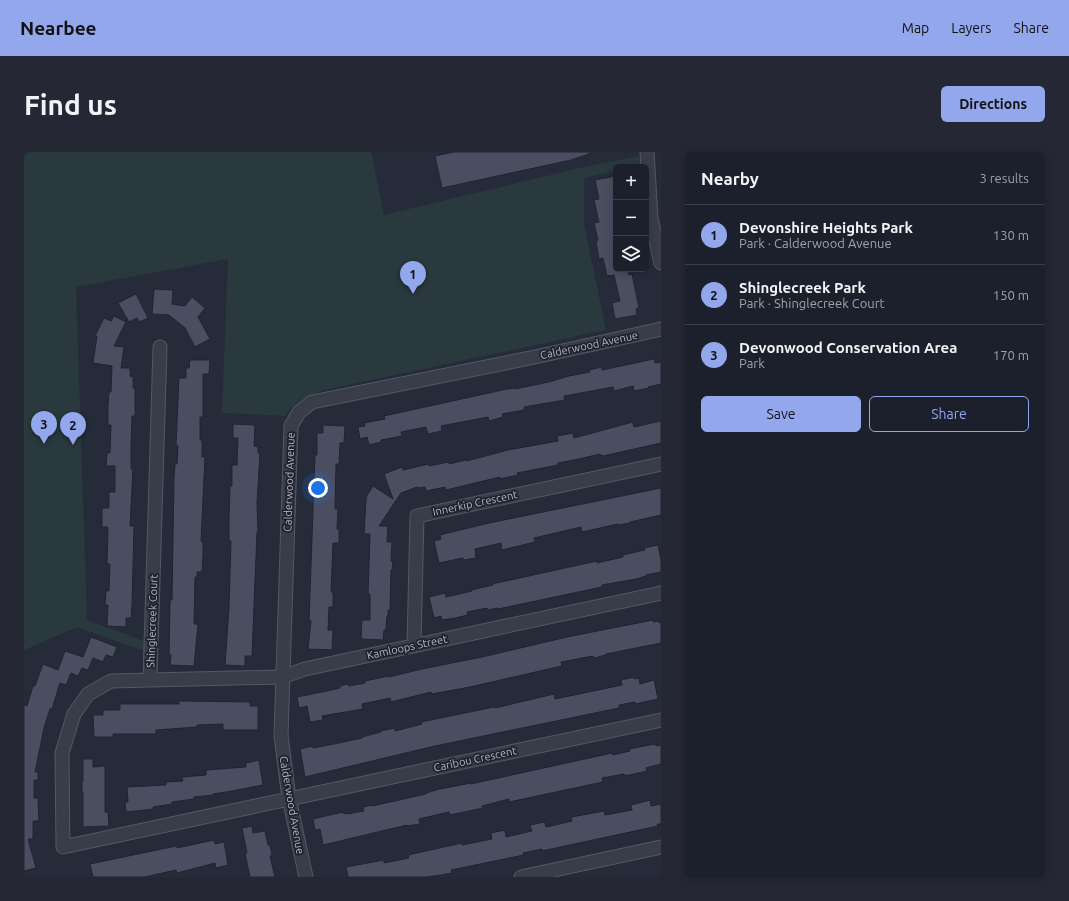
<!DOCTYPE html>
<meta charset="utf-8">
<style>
body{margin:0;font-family:Ubuntu,sans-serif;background:#252834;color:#f1f3f6}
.controls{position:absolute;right:12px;top:12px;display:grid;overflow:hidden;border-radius:6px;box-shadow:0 2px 10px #0003}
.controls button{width:36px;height:36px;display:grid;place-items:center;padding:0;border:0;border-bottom:1px solid #3a3e48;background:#1c202c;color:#f1f3f6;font:20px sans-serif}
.you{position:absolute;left:294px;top:336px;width:14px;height:14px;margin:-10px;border:3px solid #fff;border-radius:50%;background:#1a73e8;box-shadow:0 0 0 6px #1a73e833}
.badge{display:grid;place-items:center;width:26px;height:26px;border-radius:50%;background:#93a7ec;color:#111;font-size:13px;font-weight:700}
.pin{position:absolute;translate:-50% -33px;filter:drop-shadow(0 1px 2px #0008)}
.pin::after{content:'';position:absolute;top:21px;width:14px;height:12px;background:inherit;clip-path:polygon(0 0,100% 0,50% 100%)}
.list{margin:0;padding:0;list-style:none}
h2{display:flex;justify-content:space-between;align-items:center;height:52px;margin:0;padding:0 16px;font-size:17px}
h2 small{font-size:13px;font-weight:400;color:#a0a3a9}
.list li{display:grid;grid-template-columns:26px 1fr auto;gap:12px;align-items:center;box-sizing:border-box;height:60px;padding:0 16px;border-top:1px solid #3a3e48}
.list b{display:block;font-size:15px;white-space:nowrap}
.list p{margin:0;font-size:13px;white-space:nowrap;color:#a0a3a9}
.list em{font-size:13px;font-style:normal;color:#a0a3a9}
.actions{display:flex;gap:8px;padding:12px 16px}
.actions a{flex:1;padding:9px 0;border:1px solid #93a7ec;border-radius:6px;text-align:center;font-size:14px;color:#93a7ec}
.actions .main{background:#93a7ec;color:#111}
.icon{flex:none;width:22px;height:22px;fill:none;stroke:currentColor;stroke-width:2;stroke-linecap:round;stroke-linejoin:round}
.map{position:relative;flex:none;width:637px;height:725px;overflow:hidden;border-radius:6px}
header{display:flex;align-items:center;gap:24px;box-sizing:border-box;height:56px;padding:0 20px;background:#93a7ec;color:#111}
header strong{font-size:19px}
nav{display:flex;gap:22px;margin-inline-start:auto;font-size:14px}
.intro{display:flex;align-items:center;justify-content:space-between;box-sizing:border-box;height:96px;padding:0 24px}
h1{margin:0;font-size:28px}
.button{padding:10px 18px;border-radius:6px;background:#93a7ec;color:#111;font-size:14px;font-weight:700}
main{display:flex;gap:24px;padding:0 24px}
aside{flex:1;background:#1c202c;border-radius:6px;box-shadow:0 2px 10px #0003}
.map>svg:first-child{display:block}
.green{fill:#2a393e}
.building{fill:#4a4e60;stroke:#202431}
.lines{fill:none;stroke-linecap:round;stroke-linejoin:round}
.street-casing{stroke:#545865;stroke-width:15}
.street{stroke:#393d4a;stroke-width:13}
.labels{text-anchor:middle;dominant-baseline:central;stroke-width:3.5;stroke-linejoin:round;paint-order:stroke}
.street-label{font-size:11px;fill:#b5b8c6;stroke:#1e222f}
</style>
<header>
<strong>Nearbee</strong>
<nav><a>Map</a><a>Layers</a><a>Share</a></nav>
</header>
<div class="intro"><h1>Find us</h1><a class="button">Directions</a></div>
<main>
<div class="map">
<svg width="637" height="725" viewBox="0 0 637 725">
<rect width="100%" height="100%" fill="#262b3a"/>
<!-- green -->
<path class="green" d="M0,0H347L360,63L560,15L615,4L616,14L592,15V19L560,26V72L582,178L296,239C282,245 269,250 261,264L198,261L204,107L52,135L63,468L120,489V499L53,475L0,498Z"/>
<!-- building -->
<path class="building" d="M430,0H565V2L547,8L418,36L411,4Z
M592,24V117H604L605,123L608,122L615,156L612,157L613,163L591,167L588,151L596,149L590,123L583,124L579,106L575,107L572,89L574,88L570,71L575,70L570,48L575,47L571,28Z
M130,137L149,138L148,152L161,154L168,145L181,156L174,165L186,187L171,195L161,176L145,163L128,162Z
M112,142L124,166L115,170L113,166L105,170L94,151Z
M90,164L102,170L90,194L100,195L97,216H106V224L109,225V236H111V264H108L107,296V317H109L106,374H110L108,453L107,466H102V475L83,474L84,453H81L82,439H85L86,412H83L84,375H78V356H85V340H91V314H82L83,301H86L87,273H84V254L85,240H87L88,214L69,211L73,184H71L80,166L87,169Z
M630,207L631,211L637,210V232L624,235L625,236L610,239L609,234L590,239L589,235L568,239L540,244L541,248L500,255V258L478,262L479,265L465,269L464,265L417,274L418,279L404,282L402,275L377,280L378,284L357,288V290L345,293L343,285L336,287L334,275L341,274L340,271L361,267L360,264L483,237L491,236V237L525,230L545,224L566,220L565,218L578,215V218Z
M166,208H186L185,222H179V265H176V288H178V305H181L177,389L179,391V402L178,420H173V425H171L170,472H174L170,514L146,513L147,503H145L146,448H148L150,325L151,312H153L154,294L152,293L155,226H162V216H165Z
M637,269V291L579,304L576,302L555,307L534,311V313L493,321L494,323L476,327V325L422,338L421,335L402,339L401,335L393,336V335L377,341L355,374H364L363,390H368L367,409H369L368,419L367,418L366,459L364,458V464H363L362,478H360L359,488L337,487L338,468H346V442H344L346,382H340L342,348L343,346L342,345L349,334L369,347L360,322L378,315L379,318L405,312V314L425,310V312L442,308L443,309L484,298L534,289L533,284L549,281L550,286L609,270L610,275Z
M209,272L231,273L230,294L234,295V301H236L233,351L234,380H233L228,504H221V514L201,513L205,456L207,389H205V368L206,334H208V313H213L214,286H209Z
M299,273L321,274L320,291H316L315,312H312L311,357H314L313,377H315V391H309L307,440H309V455H305L304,478H309L308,498L284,497L287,469L285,468L291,303H293V281H299Z
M637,336V363L606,370V371L594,373V372L558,380L557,375L510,386L511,390L478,398L477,391L451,397L452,406L440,408L439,406L415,411L410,389L417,387L416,383L465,371Z
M634,393L637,408V420L622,423V424L612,427L578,433V435L474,457V456L464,458L463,456L443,460L444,463L431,466L418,468L417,464L410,466L405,445L421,441L422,445L448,439L447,438L469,433L468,432L573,409V411L599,405V403L621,398L620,396Z
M629,468V470L635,469V471L637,470V491L582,502V503L570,506L569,504L537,510L538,514L446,535L408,542L407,540L367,550L366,546L338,552L339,557L298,564L299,568L286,570L283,554L275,556L273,545L303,539L316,536V534L324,532L325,534L341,531V529L365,524V525L398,517L458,505L543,485Z
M67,485L93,495L89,505L82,503L79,510L69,506L64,518L58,516L54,524L47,521L42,533L36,531L28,557H26L20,576L11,620H14V628H10V646H14L15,669H9V687H4L12,716L0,719V553L3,554L9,534H11L19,512L34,518L41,499L59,505Z
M610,525V527L615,526L616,532L630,528L634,547L611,552V550L595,553V556L411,594L281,625L276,597L289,594V596L310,592L338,586V585L357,580V579L371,576V579L398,572L397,570L470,555L471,556L530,542L531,547L598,533L597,528Z
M155,549L226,550V554H234V578H199V572L173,573V575L132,578V582H89V585H70L69,563H79V558H96V552H155Z
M631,592L632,594L637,593V612L622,616L623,619L601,624L600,622L578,626L579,630L485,650V647L458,654L459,656L426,663L425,660L395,667L396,672L383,674V673L299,693L296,677L291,678L289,667L319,660L320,662L323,661V662L340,659L339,655L348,653V654L402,642V641L416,637L447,631V632L588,601L589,603L606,599L605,597Z
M59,607H69V615L81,614V660H84L85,674L59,675V640H58V629H59Z
M235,608L239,633L208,639L189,642V643L170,645V647L148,650V652L129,655L130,657L102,660L101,650H104L103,635L142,633V630L159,629L158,625L182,623V618L222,615V611Z
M626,648L627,654L637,652V672H633L634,674L518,699V697L499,701L500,703L427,718L428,721L417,723L403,725H324L322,715L360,708V711L385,706L384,703L438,691V693L468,687L467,681L481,678L482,685L508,679L506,673L521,670L522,675L548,669L547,665L564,662L580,659L581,663L608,658L607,653Z
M228,674L229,681L241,679L244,693H246L248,704H246L251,725H226L221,701H223L218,676Z
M190,688L191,692L200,690L204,713L192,716L191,711L153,721L152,718L121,725H69L66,712L152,694L153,696Z"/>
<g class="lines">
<!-- street casing -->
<g class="street-casing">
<path id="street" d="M623,0L627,66L637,111
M136,195L126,528L87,529L64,542L50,562L38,601L39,695L637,568
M390,494L393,364L637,312
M126,528L258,525L281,517L637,441
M282,725L265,646L257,584L267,274L275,260L288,250L511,205L637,177
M497,725L637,695"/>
</g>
<!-- street -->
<use href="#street" class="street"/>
</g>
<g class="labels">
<!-- street labels -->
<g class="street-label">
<text transform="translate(565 193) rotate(-12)">Calderwood Avenue</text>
<text transform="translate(265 330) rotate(-88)">Calderwood Avenue</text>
<text transform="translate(451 351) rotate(-12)">Innerkip Crescent</text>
<text transform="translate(128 469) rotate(-88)">Shinglecreek Court</text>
<text transform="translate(383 495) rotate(-12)">Kamloops Street</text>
<text transform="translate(451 607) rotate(-12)">Caribou Crescent</text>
<text transform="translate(268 653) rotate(80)">Calderwood Avenue</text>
</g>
</g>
</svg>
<div class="controls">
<button>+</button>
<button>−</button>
<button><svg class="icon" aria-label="layers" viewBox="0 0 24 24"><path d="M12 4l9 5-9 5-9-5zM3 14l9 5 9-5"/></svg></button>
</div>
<div class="you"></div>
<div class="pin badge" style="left:389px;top:142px">1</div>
<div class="pin badge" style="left:49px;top:293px">2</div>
<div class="pin badge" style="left:20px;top:292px">3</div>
</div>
<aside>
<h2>Nearby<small>3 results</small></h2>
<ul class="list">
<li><span class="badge">1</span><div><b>Devonshire Heights Park</b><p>Park · Calderwood Avenue</p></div><em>130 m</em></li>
<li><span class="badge">2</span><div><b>Shinglecreek Park</b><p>Park · Shinglecreek Court</p></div><em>150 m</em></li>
<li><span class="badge">3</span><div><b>Devonwood Conservation Area</b><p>Park</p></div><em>170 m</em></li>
</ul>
<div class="actions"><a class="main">Save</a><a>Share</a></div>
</aside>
</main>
